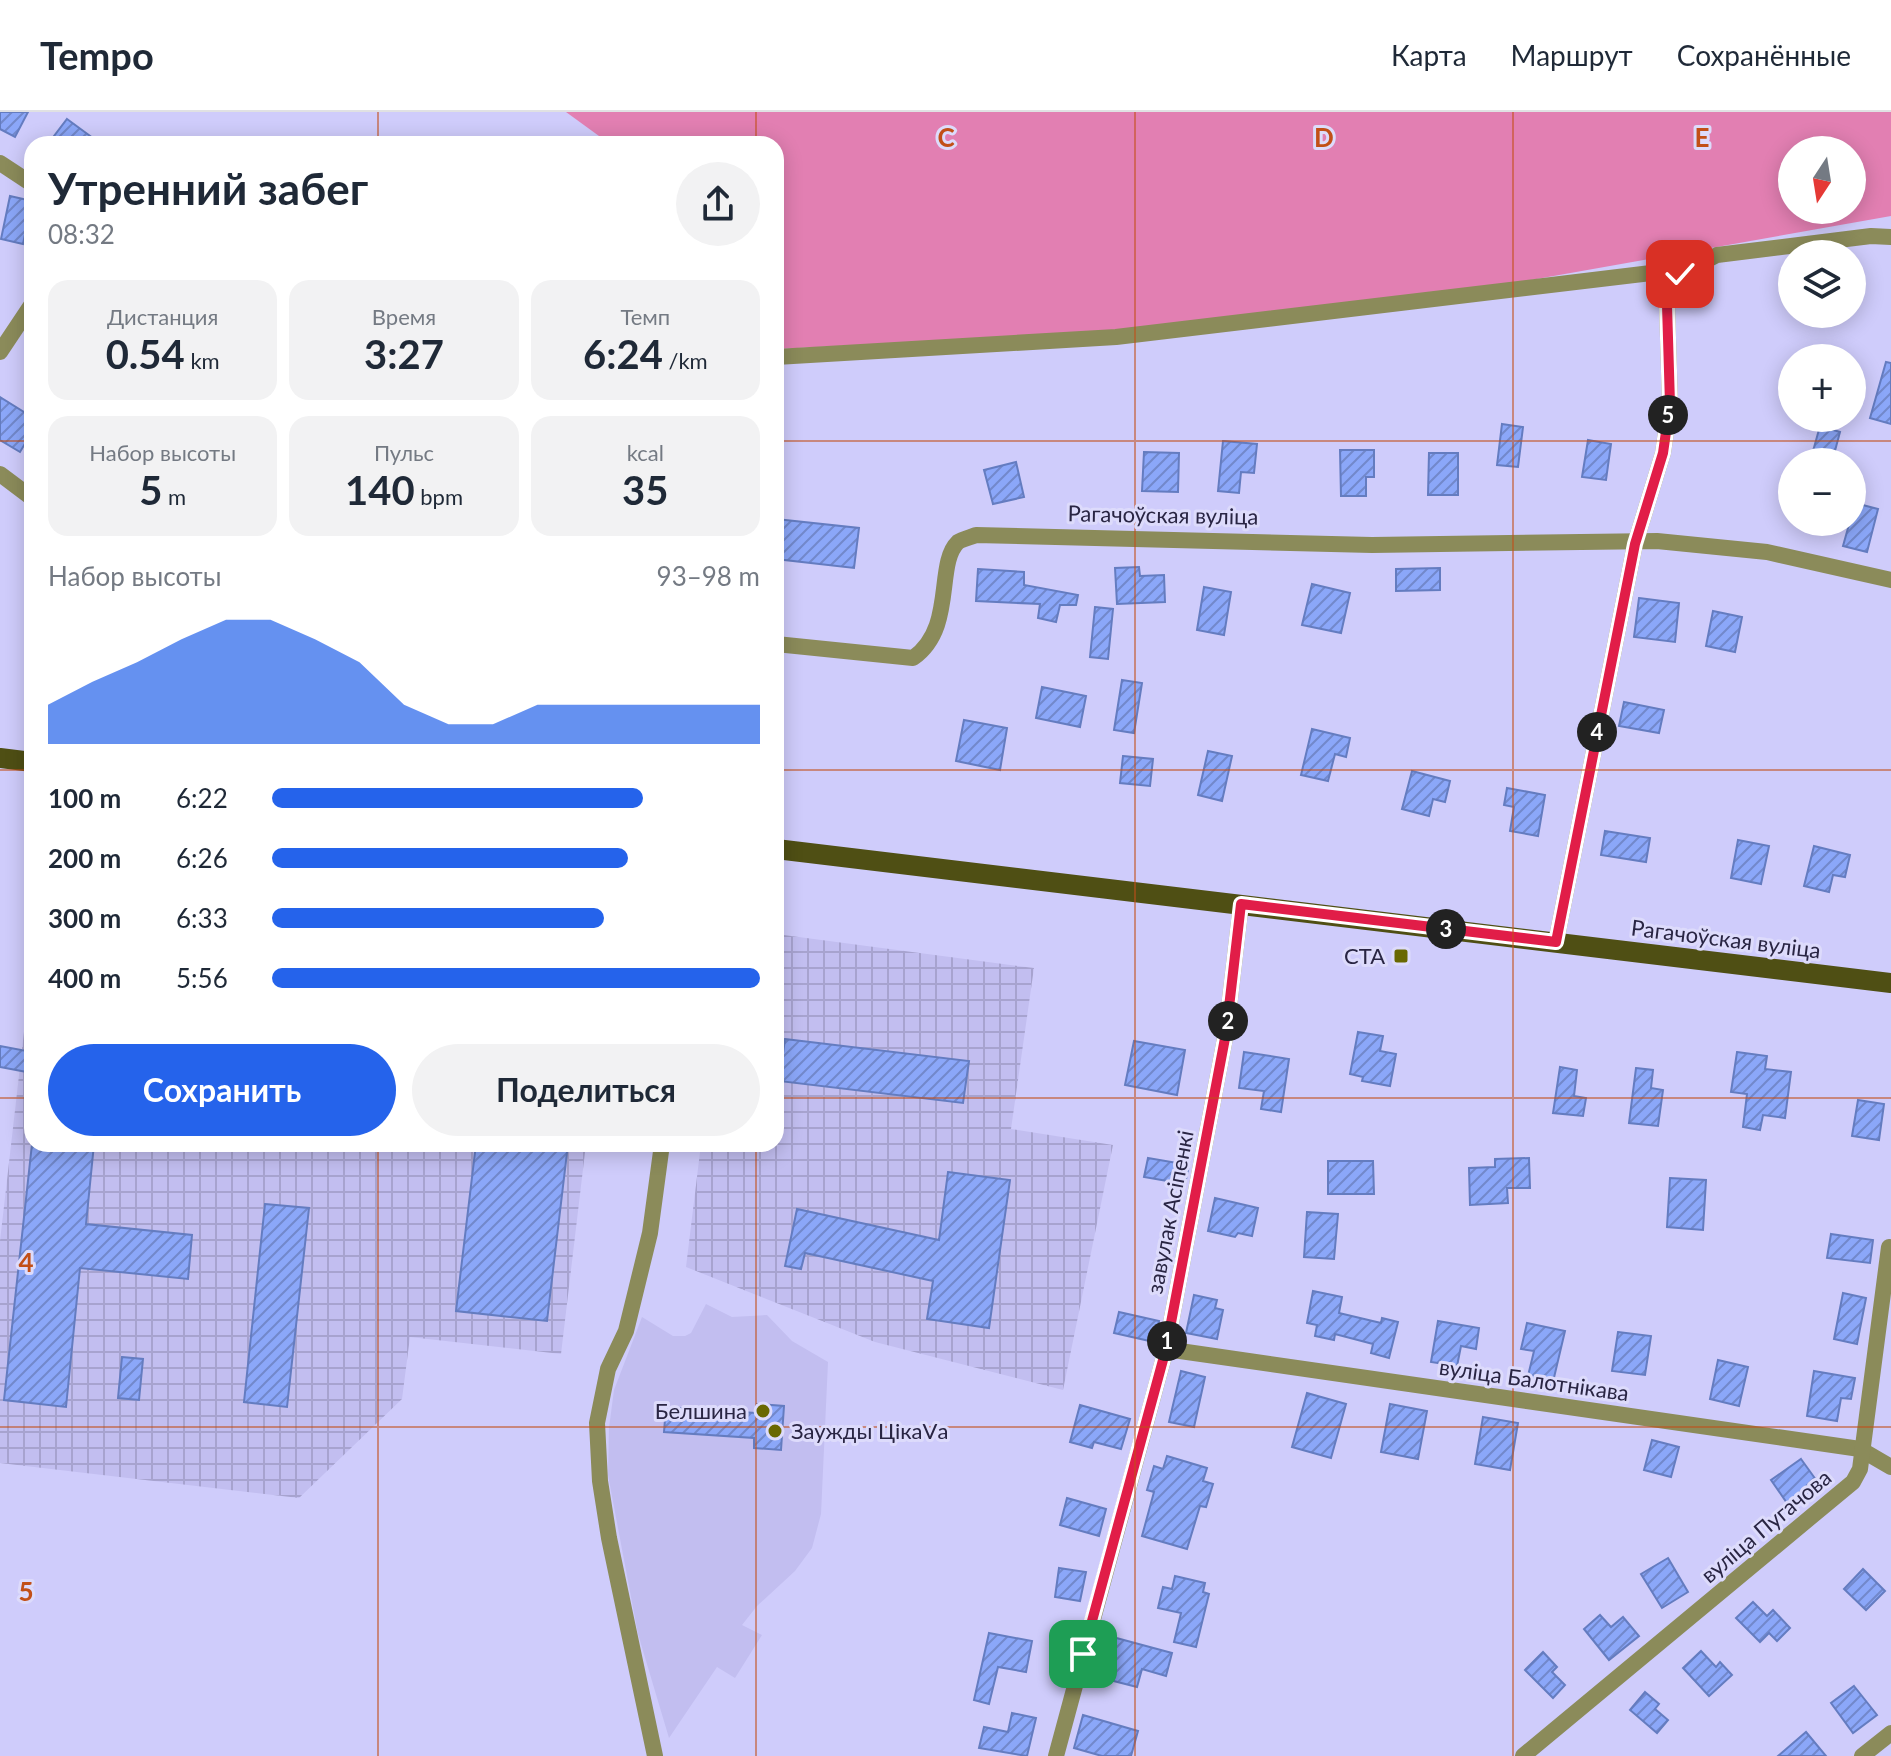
<!DOCTYPE html>
<html lang="ru">
<head>
<meta charset="utf-8">
<style>
  :root { --surface:#fff; --page:#f2f2f3; --text:#1f2937; --muted:#747a83; --line:#e0e1e3; --accent:#2563eb }
  body { margin:0; font-family:Lato,sans-serif; background:var(--page); color:var(--text); height:100vh; display:flex; flex-direction:column; font-size:30px; white-space:nowrap }
  * { box-sizing:border-box; margin:0 }
  p { font-size:26px; color:var(--muted) }
  .icon { flex:none; width:44px; height:44px; fill:none; stroke:currentColor; stroke-width:2; stroke-linecap:round; stroke-linejoin:round }
  .map { position:relative; flex:1; overflow:hidden }
  .panel { position:absolute; left:24px; top:24px; width:760px; height:1016px; display:flex; flex-direction:column; background:var(--surface); border-radius:24px; box-shadow:0 4px 20px #0003 }
  .panel>* { flex:none }
  .needle { width:52px; rotate:192deg }
  .buttons { position:absolute; left:1778px; top:24px; display:grid; gap:16px }
  .buttons a { display:grid; place-items:center; width:88px; height:88px; border-radius:50%; background:var(--surface); box-shadow:0 4px 20px #0003; font-size:40px }
  .pin { position:absolute; display:grid; place-items:center; width:68px; height:68px; color:#fff; margin:-34px; border-radius:16px; box-shadow:0 4px 12px #0006 }
  .km { position:absolute; width:40px; height:40px; margin:-20px; border-radius:50%; background:#222; color:#fff; font-size:22px; line-height:40px; text-align:center }
  .round { display:grid; place-items:center; flex:none; width:84px; height:84px; border-radius:42px; background:var(--page) }
  .overview { display:flex; align-items:center; justify-content:space-between; height:136px; padding:0 24px }
  h1 { font-size:44px; font-weight:700; line-height:60px }
  .figures { display:grid; grid-template-columns:repeat(3,1fr); gap:12px; height:136px; padding:8px 24px }
  .figures div { display:grid; align-content:center; border-radius:20px; background:var(--page); text-align:center }
  .figures b { font-size:40px; font-weight:700 }
  .figures small { font-size:22px; font-weight:400 }
  .figures p { font-size:22px }
  .chart { height:224px; padding:16px 24px }
  .chart p { display:flex; justify-content:space-between }
  .chart svg { width:100%; height:144px; margin-top:8px; fill:var(--accent); opacity:.7 }
  .action { display:flex; gap:16px; margin-top:auto; padding:16px 24px }
  .action a { flex:1; height:92px; border-radius:48px; background:var(--accent); color:#fff; font-size:32px; font-weight:700; line-height:92px; text-align:center }
  .action a+a { background:var(--page); color:var(--text) }
  ul { padding:0 24px; list-style:none; font-size:26px }
  li { display:grid; grid-template-columns:128px 96px 1fr; align-items:center; height:60px }
  li i { height:20px; border-radius:10px; background:var(--accent) }
  header { display:flex; align-items:center; gap:48px; box-sizing:border-box; height:112px; padding:0 40px; background:var(--surface); border-bottom:2px solid var(--line) }
  header strong { font-size:38px }
  nav { display:flex; gap:44px; margin-inline-start:auto; font-size:28px }
  .map>svg:first-child { display:block }
</style>
</head>
<body>
<header>
<strong>Tempo</strong>
<nav><a>Карта</a><a>Маршрут</a><a>Сохранённые</a></nav>
</header>
<div class="map">
<svg width="1891" height="1644" viewBox="0 0 1891 1644">
  <defs>
    <pattern id="industrial-grid" width="8" height="8" patternUnits="userSpaceOnUse" patternTransform="scale(2)"><rect width="8" height="8" fill="#c2bef0"/><path d="M0 4h8M4 0v8" fill="none" stroke="#a7a3cf"/></pattern>
    <pattern id="building-hatch" width="6" height="6" patternUnits="userSpaceOnUse" patternTransform="scale(2)"><rect width="6" height="6" fill="#8ba7f9"/><path d="M-1 1l2-2M0 6l6-6M5 7l2-2" fill="none" stroke="#7288cb"/></pattern>
  </defs>
  <rect width="100%" height="100%" fill="#cfccfb"/>
  <polygon fill="#c2bef0" points="706,1192 732,1205 767,1203 792,1229 828,1250 821,1402 812,1436 795,1459 757,1494 742,1513 762,1523 735,1566 717,1555 669,1626 638,1522 608,1363 609,1316 614,1278 642,1205 673,1224 685,1224 691,1221"/>
  <g fill="url(#industrial-grid)">
    <polygon points="776,822 1034,856 1011,1017 1113,1033 1063,1278 875,1230 686,1155 701,1032 776,1032"/>
    <polygon points="32,850 32,1032 586,1032 561,1242 410,1225 402,1287 299,1386 0,1351 0,1129"/>
  </g>
  <path fill="#e27fb2" fill-rule="evenodd" d="M566 0H1891V104L1520 170 1113 221 776 237V32H610ZM1792 38H1852V98H1792Z"/>
  <g fill="url(#building-hatch)" stroke="#647cc0" stroke-width="2">
    <polygon points="0,0 28,0 15,25 0,17"/>
    <polygon points="67,7 101,32 48,32"/>
    <polygon points="10,84 32,89 23,132 1,127"/>
    <polygon points="1886,250 1891,251 1891,312 1870,306"/>
    <polygon points="0,285 32,305 32,320 20,340 0,328"/>
    <polygon points="1502,312 1523,315 1518,355 1497,353"/>
    <polygon points="1820,314 1840,320 1832,350 1810,350"/>
    <polygon points="1588,328 1611,332 1606,368 1582,365"/>
    <polygon points="1223,329 1257,332 1254,361 1241,360 1239,381 1218,379"/>
    <polygon points="1340,338 1374,338 1374,365 1366,365 1366,384 1341,384"/>
    <polygon points="1144,340 1179,341 1178,380 1142,379"/>
    <polygon points="1429,341 1458,341 1458,383 1428,383"/>
    <polygon points="1016,350 1024,385 993,392 984,358"/>
    <polygon points="1855,391 1878,397 1867,440 1843,434"/>
    <polygon points="776,407 859,416 854,456 776,447"/>
    <polygon points="1139,455 1140,464 1164,463 1165,490 1117,492 1115,456"/>
    <polygon points="1440,456 1440,478 1396,479 1396,457"/>
    <polygon points="978,457 1024,460 1024,473 1078,483 1076,493 1060,493 1056,510 1038,506 1040,492 976,489"/>
    <polygon points="1312,472 1350,481 1341,521 1302,513"/>
    <polygon points="1204,475 1231,480 1224,523 1197,518"/>
    <polygon points="1639,486 1679,491 1675,530 1634,525"/>
    <polygon points="1095,495 1113,497 1108,547 1090,545"/>
    <polygon points="1713,499 1742,505 1735,540 1706,534"/>
    <polygon points="1122,568 1142,571 1134,621 1114,618"/>
    <polygon points="1042,575 1086,584 1080,615 1036,606"/>
    <polygon points="1624,590 1664,598 1659,621 1619,614"/>
    <polygon points="964,608 1007,616 1000,658 956,649"/>
    <polygon points="1312,617 1350,626 1346,645 1335,642 1328,669 1301,663"/>
    <polygon points="1208,639 1232,644 1222,689 1198,683"/>
    <polygon points="1123,644 1153,647 1150,674 1120,671"/>
    <polygon points="1412,659 1450,669 1445,690 1433,687 1429,704 1402,697"/>
    <polygon points="1507,676 1545,683 1538,724 1510,719 1514,695 1504,693"/>
    <polygon points="1605,719 1650,726 1646,750 1601,743"/>
    <polygon points="1738,728 1769,734 1761,772 1731,766"/>
    <polygon points="1814,734 1850,743 1845,765 1833,763 1829,780 1804,774"/>
    <polygon points="1358,920 1383,924 1380,939 1396,942 1390,974 1362,969 1363,965 1350,962"/>
    <polygon points="785,927 969,949 963,991 779,969"/>
    <polygon points="1134,929 1185,938 1177,983 1125,973"/>
    <polygon points="0,934 32,940 32,961 0,955"/>
    <polygon points="1244,940 1289,947 1281,1000 1261,997 1264,979 1239,976"/>
    <polygon points="1737,940 1767,944 1765,957 1791,960 1785,1006 1763,1003 1760,1018 1743,1015 1747,982 1731,980"/>
    <polygon points="1560,955 1577,958 1574,984 1586,986 1583,1004 1553,1001"/>
    <polygon points="1636,956 1653,958 1651,976 1663,978 1658,1014 1629,1011"/>
    <polygon points="1858,988 1884,992 1879,1028 1852,1024"/>
    <polygon points="32,1032 94,1032 86,1112 192,1123 188,1167 80,1156 66,1295 4,1288"/>
    <polygon points="476,1032 568,1032 547,1209 456,1199"/>
    <polygon points="1148,1046 1189,1053 1185,1072 1144,1065"/>
    <polygon points="1529,1046 1530,1076 1507,1076 1508,1091 1470,1093 1469,1056 1495,1055 1495,1047"/>
    <polygon points="1328,1049 1373,1049 1374,1082 1328,1082"/>
    <polygon points="948,1060 1010,1068 989,1216 927,1207 933,1169 805,1141 801,1157 785,1154 797,1097 939,1128"/>
    <polygon points="1670,1066 1706,1068 1703,1118 1667,1115"/>
    <polygon points="1215,1086 1258,1096 1252,1124 1238,1121 1235,1125 1208,1119"/>
    <polygon points="265,1092 309,1096 287,1295 244,1290"/>
    <polygon points="1307,1100 1338,1102 1334,1147 1304,1145"/>
    <polygon points="1831,1122 1873,1128 1870,1151 1827,1146"/>
    <polygon points="1313,1179 1342,1185 1339,1201 1381,1211 1382,1206 1398,1210 1389,1246 1371,1241 1373,1232 1335,1222 1334,1228 1315,1224 1317,1213 1307,1211"/>
    <polygon points="1843,1181 1866,1186 1857,1232 1834,1227"/>
    <polygon points="1194,1183 1217,1188 1215,1196 1223,1198 1217,1227 1186,1221"/>
    <polygon points="1119,1200 1159,1209 1154,1230 1114,1221"/>
    <polygon points="1438,1209 1479,1216 1476,1237 1461,1234 1457,1254 1431,1250"/>
    <polygon points="1527,1211 1565,1219 1552,1274 1527,1268 1534,1239 1521,1237"/>
    <polygon points="1618,1220 1651,1224 1645,1263 1612,1259"/>
    <polygon points="122,1245 143,1247 139,1288 118,1286"/>
    <polygon points="1718,1248 1748,1255 1739,1294 1710,1287"/>
    <polygon points="1181,1259 1205,1265 1194,1315 1169,1310"/>
    <polygon points="1814,1259 1855,1266 1851,1287 1841,1286 1837,1309 1807,1304"/>
    <polygon points="1307,1281 1346,1292 1331,1346 1292,1335"/>
    <polygon points="757,1292 784,1294 781,1338 754,1336 754,1326 664,1320 666,1295 756,1301"/>
    <polygon points="1390,1292 1427,1299 1418,1347 1381,1340"/>
    <polygon points="1080,1293 1130,1307 1121,1337 1094,1330 1092,1336 1070,1330"/>
    <polygon points="1483,1305 1518,1311 1510,1358 1475,1352"/>
    <polygon points="1652,1328 1679,1335 1671,1365 1644,1358"/>
    <polygon points="1167,1344 1207,1356 1203,1369 1213,1372 1206,1395 1200,1394 1187,1437 1142,1424 1154,1380 1147,1378 1154,1354 1163,1357"/>
    <polygon points="1801,1347 1819,1372 1789,1394 1771,1368"/>
    <polygon points="1067,1386 1106,1397 1099,1424 1060,1413"/>
    <polygon points="1668,1446 1688,1480 1662,1496 1641,1462"/>
    <polygon points="1059,1456 1086,1460 1080,1489 1055,1485"/>
    <polygon points="1863,1457 1885,1479 1866,1498 1844,1477"/>
    <polygon points="1175,1464 1205,1471 1203,1480 1209,1482 1196,1535 1174,1530 1181,1501 1158,1496 1163,1475 1172,1477"/>
    <polygon points="1753,1490 1767,1504 1773,1498 1790,1516 1777,1529 1769,1521 1760,1530 1736,1506"/>
    <polygon points="1600,1503 1611,1515 1623,1505 1639,1524 1609,1548 1584,1517"/>
    <polygon points="989,1521 1032,1529 1026,1560 998,1555 989,1592 974,1588"/>
    <polygon points="1109,1524 1172,1541 1166,1564 1142,1557 1137,1575 1098,1565"/>
    <polygon points="1701,1539 1716,1555 1720,1550 1732,1563 1709,1584 1683,1556"/>
    <polygon points="1543,1540 1557,1555 1552,1560 1565,1573 1553,1586 1525,1558"/>
    <polygon points="1854,1574 1877,1603 1853,1621 1831,1591"/>
    <polygon points="1645,1580 1659,1592 1655,1597 1668,1608 1657,1621 1630,1598"/>
    <polygon points="1012,1601 1036,1606 1027,1644 979,1636 984,1615 1008,1620"/>
    <polygon points="1083,1603 1138,1619 1131,1644 1102,1644 1074,1636"/>
    <polygon points="1806,1620 1826,1644 1778,1644"/>
  </g>
  <g fill="none" stroke-linecap="round" stroke-linejoin="round">
    <g stroke="#8b8b5a" stroke-width="16">
      <polyline points="0,51 32,72"/>
      <polyline points="0,240 32,192"/>
      <polyline points="776,245 1116,225 1651,161 1680,162 1717,143 1871,124 1891,125"/>
      <polyline points="0,362 32,386"/>
      <path d="M776 532 913 546C956 516 935 452 958 430 962 427 971 425 976 423L1372 433 1657 429 1767 440 1891 468"/>
      <polyline points="1556,830 1635,432 1663,341 1670,292 1667,193 1680,162"/>
      <polyline points="1166,1237 1860,1337 1891,1355"/>
      <polyline points="655,1644 609,1426 600,1369 597,1311 608,1257 626,1219 650,1121 662,1032"/>
      <polyline points="1056,1644 1166,1237 1226,921 1241,792"/>
      <polyline points="1523,1644 1853,1370 1860,1357 1889,1135"/>
      <polyline points="1862,1644 1891,1621"/>
    </g>
    <g stroke="#4f4f14" stroke-width="20">
      <polyline points="0,646 32,650"/>
      <polyline points="776,737 1891,871"/>
    </g>
  </g>
  <g fill="none" stroke-linecap="round" stroke-linejoin="round">
    <defs>
      <polyline id="route" points="1083,1542 1166,1237 1226,921 1241,792 1556,830 1635,432 1663,341 1670,292 1667,193 1680,162"/>
    </defs>
    <use href="#route" stroke="#fff" stroke-width="16"/>
    <use href="#route" stroke="#e11d48" stroke-width="10"/>
  </g>
  <path fill="none" stroke="#c24f17" stroke-width="2" stroke-opacity="0.55" d="M378 0V32M756 0V32M1135 0V1644M1513 0V1644M0 329H32M776 329H1891M0 658H32M776 658H1891M0 986H32M776 986H1891M378 1032V1644M756 1032V1644M0 1315H1891"/>
  <g fill="#696801" stroke="#dddbfb" stroke-width="3">
    <rect x="1393" y="836" width="16" height="16" rx="4"/>
    <circle cx="763" cy="1299" r="8"/>
    <circle cx="775" cy="1319" r="8"/>
  </g>
  <g text-anchor="middle" stroke-width="6" stroke-linejoin="round" paint-order="stroke">
    <g font-size="22" fill="#292543" stroke="#dddbfb">
      <text transform="translate(1163 403) rotate(1)" y="8">Рагачоўская вуліца</text>
      <text transform="translate(1726 827) rotate(7)" y="8">Рагачоўская вуліца</text>
      <text transform="translate(1170 1100) rotate(-79)" y="8">завулак Асіпенкі</text>
      <text transform="translate(1534 1268) rotate(8)" y="8">вуліца Балотнікава</text>
      <text transform="translate(1766 1414) rotate(-40)" y="8">вуліца Пугачова</text>
    </g>
    <g font-size="22" fill="#292543" stroke="#dddbfb" text-anchor="end">
      <text x="1385" y="852">СТА</text>
      <text x="747" y="1307">Белшина</text>
      <text x="791" y="1327" text-anchor="start">Заужды ЦікаVа</text>
    </g>
  </g>
  <g font-size="26" text-anchor="middle" font-weight="bold" fill="#c24f17" stroke="#dddbfb" stroke-width="6" stroke-linejoin="round" paint-order="stroke">
    <text x="946" y="35">C</text>
    <text x="1324" y="35">D</text>
    <text x="1702" y="35">E</text>
    <text x="26" y="1160">4</text>
    <text x="26" y="1489">5</text>
  </g>
</svg>
<div class="buttons">
<a><svg class="needle" viewBox="-14 -14 28 28"><path d="M0-13l5 13h-10z" fill="#e53935"/><path d="M0 13l5-13h-10z" fill="#747a83"/></svg></a>
<a><svg class="icon" aria-label="layers" viewBox="0 0 24 24"><path d="M12 4l9 5-9 5-9-5zM3 14l9 5 9-5"/></svg></a>
<a>+</a>
<a>−</a>
</div>
<div class="pin" style="left:1083px;top:1542px;background:#1e9e55"><svg class="icon" aria-label="arrive" viewBox="0 0 24 24"><path d="M6 21V4h12l-3 4 3 4H6"/></svg></div>
<div class="pin" style="left:1680px;top:162px;background:#d93025"><svg class="icon" aria-label="check" viewBox="0 0 24 24"><path d="M5 12l5 5 9-10"/></svg></div>
<b class="km" style="left:1167px;top:1229px">1</b>
<b class="km" style="left:1228px;top:909px">2</b>
<b class="km" style="left:1446px;top:817px">3</b>
<b class="km" style="left:1597px;top:620px">4</b>
<b class="km" style="left:1668px;top:303px">5</b>
<section class="panel">
<div class="overview"><div><h1>Утренний забег</h1><p>08:32</p></div><a class="round"><svg class="icon" aria-label="share" viewBox="0 0 24 24"><path d="M12 15V3M7 8l5-5 5 5M5 13v7h14v-7"/></svg></a></div>
<div class="figures">
<div><p>Дистанция</p><b>0.54<small> km</small></b></div>
<div><p>Время</p><b>3:27</b></div>
<div><p>Темп</p><b>6:24<small> /km</small></b></div>
</div>
<div class="figures">
<div><p>Набор высоты</p><b>5<small> m</small></b></div>
<div><p>Пульс</p><b>140<small> bpm</small></b></div>
<div><p>kcal</p><b>35</b></div>
</div>
<div class="chart"><p><span>Набор высоты</span>93–98 m</p>
<svg viewBox="0 0 160 44" preserveAspectRatio="none"><path d="M0 44V32L10 25L20 19L30 12L40 6L50 6L60 12L70 19L80 32L90 38L100 38L110 32L120 32L130 32L140 32L150 32L160 32V44z"/></svg>
</div>
<ul>
<li><b>100 m</b>6:22<i style="width:76%"></i></li>
<li><b>200 m</b>6:26<i style="width:73%"></i></li>
<li><b>300 m</b>6:33<i style="width:68%"></i></li>
<li><b>400 m</b>5:56<i style="width:100%"></i></li>
</ul>
<div class="action"><a>Сохранить</a><a>Поделиться</a></div>
</section>
</div>
</body>
</html>
